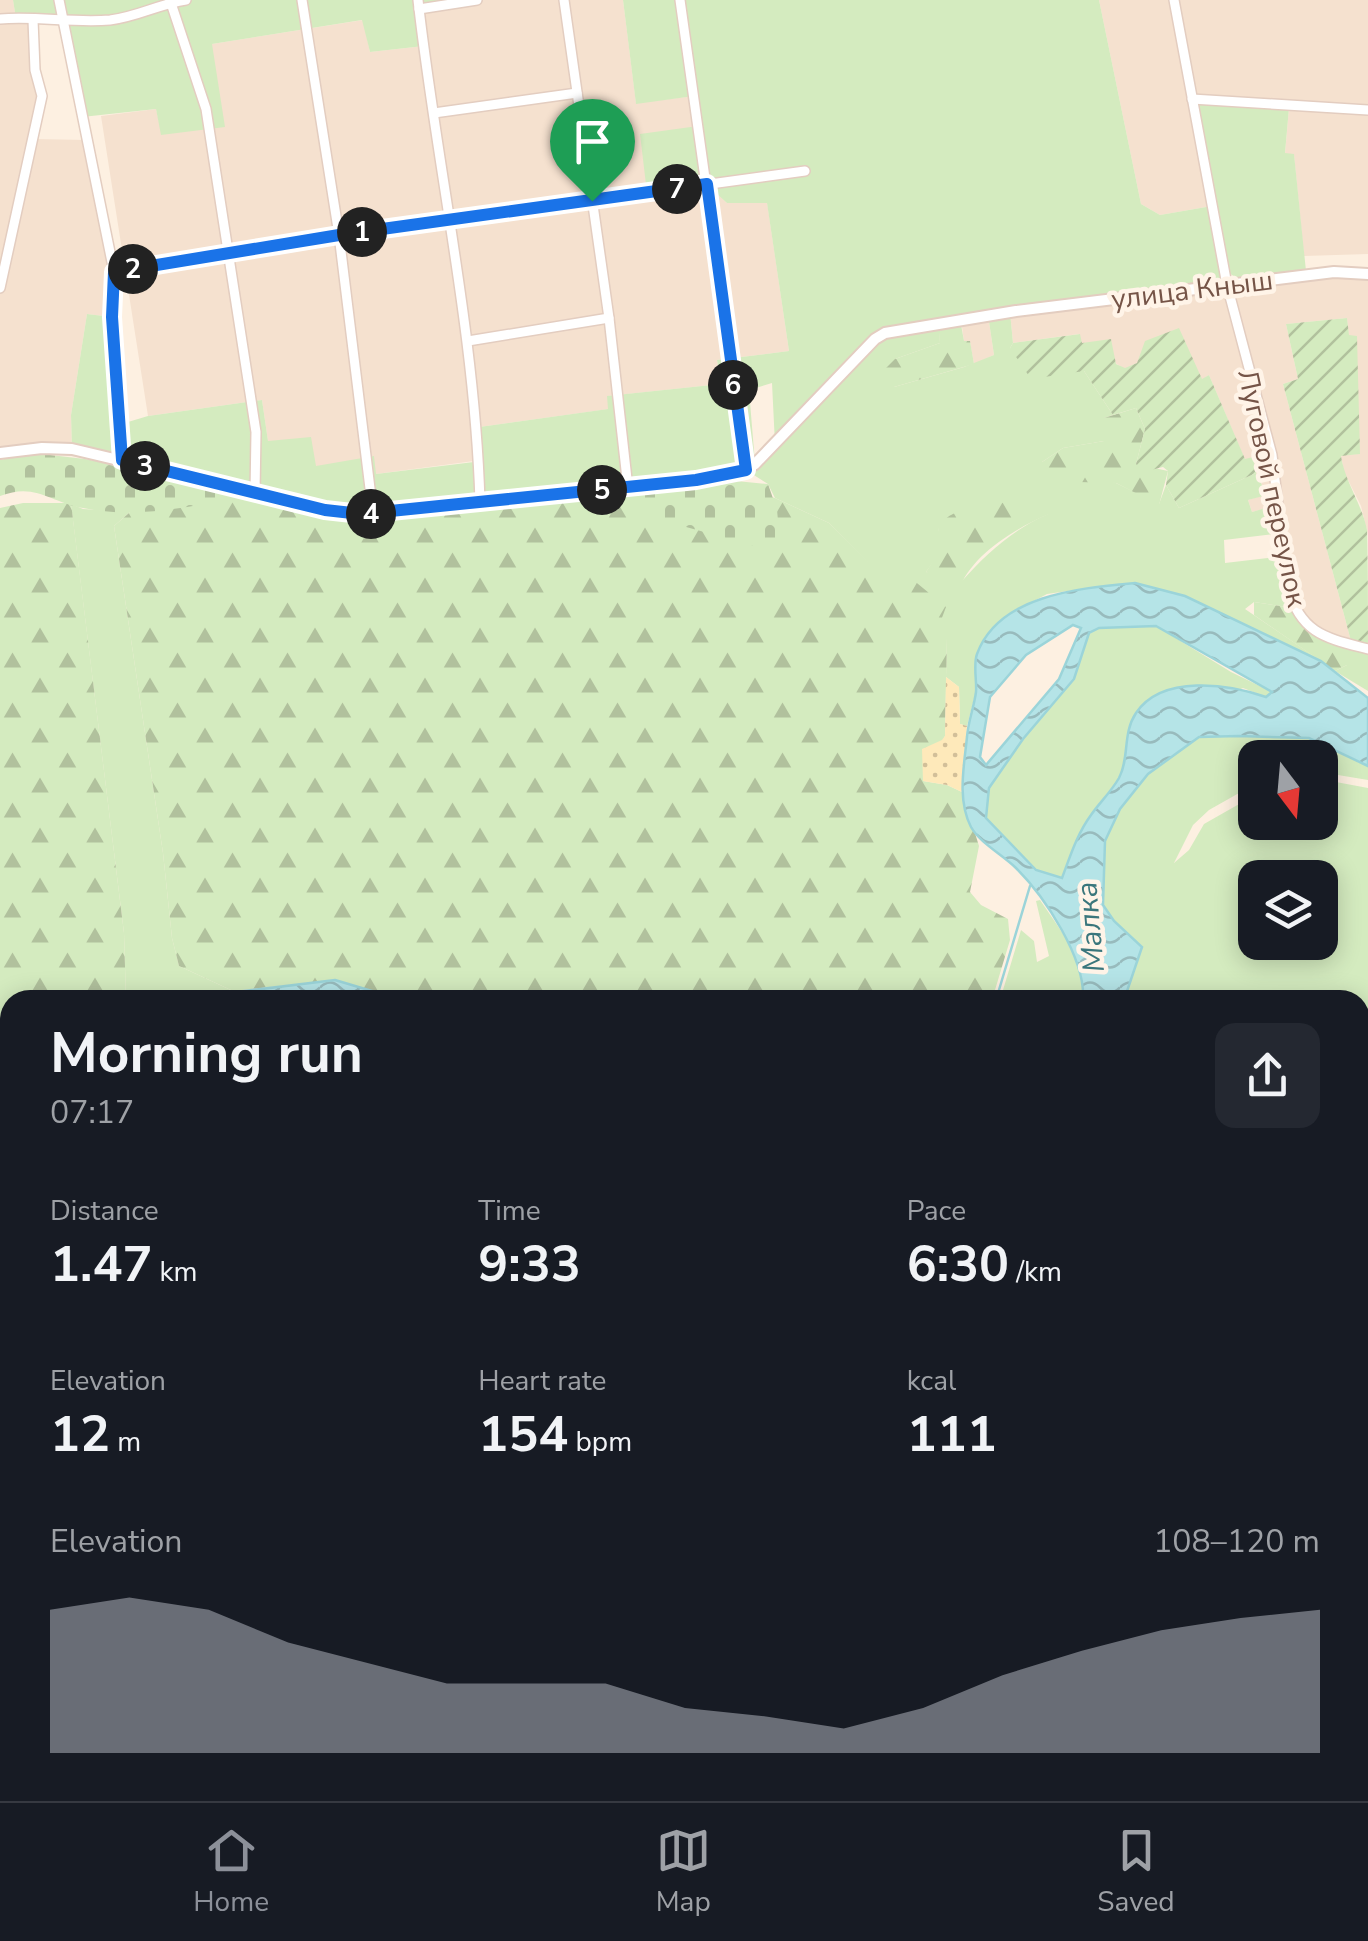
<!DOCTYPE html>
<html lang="en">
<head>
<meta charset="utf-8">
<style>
  :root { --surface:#171b24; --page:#242831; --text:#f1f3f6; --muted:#9ea1a6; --line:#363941; --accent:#8c9099 }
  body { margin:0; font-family:"Nunito Sans",sans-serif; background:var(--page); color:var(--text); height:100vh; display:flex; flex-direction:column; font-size:38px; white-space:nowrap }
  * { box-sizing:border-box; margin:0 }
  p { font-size:32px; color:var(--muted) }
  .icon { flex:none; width:55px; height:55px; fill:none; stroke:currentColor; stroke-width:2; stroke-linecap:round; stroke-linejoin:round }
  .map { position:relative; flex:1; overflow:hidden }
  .drawer { position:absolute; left:0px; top:990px; width:1370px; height:812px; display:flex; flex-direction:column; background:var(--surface); border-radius:30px 30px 0 0; box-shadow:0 5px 25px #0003 }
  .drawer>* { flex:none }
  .needle { width:65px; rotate:164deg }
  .fabs { position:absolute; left:1238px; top:740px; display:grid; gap:20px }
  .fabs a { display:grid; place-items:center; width:100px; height:100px; border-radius:20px; background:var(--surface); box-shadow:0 5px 25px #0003; font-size:50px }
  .pin { position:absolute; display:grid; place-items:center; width:85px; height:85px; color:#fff; margin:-102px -42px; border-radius:50% 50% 50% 0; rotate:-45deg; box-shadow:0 0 10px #0007 }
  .pin .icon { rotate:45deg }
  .km { position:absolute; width:50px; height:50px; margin:-25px; border-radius:50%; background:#222; color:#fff; font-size:28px; line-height:50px; text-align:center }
  .round { display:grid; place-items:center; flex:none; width:105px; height:105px; border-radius:20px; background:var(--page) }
  .head { display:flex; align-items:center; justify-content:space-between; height:170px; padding:0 50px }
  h1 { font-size:55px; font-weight:700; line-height:75px }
  .stats { display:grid; grid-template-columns:repeat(3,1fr); gap:15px; height:170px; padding:10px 50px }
  .stats div { display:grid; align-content:center }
  .stats b { font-size:50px; font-weight:700 }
  .stats small { font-size:28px; font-weight:400 }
  .stats p { font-size:28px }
  .chart { height:280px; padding:20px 50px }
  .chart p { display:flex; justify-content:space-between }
  .chart svg { width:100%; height:180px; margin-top:10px; fill:var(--accent); opacity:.7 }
  .menu { display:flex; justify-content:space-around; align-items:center; height:140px; border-top:2px solid var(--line); background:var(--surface); font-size:28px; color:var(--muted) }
  .menu a { display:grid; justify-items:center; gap:5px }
  .menu .active { color:var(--accent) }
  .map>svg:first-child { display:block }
</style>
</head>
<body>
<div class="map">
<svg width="1368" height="1801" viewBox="0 0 1368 1801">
  <defs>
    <pattern id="forest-firs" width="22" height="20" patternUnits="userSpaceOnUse" patternTransform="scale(2.5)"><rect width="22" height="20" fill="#d4ebbf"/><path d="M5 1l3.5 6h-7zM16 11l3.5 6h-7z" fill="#b1c19d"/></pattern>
    <pattern id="sand-dots" width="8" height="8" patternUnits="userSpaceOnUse" patternTransform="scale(2.5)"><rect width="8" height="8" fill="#fee9ba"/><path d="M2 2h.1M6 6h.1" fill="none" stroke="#d2bf99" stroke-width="1.8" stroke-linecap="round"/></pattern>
    <pattern id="cemetery-stones" width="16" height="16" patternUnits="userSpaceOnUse" patternTransform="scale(2.5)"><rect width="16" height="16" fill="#d4ebbf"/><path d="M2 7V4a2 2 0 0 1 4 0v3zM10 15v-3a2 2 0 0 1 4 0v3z" fill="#b1c19d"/></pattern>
    <pattern id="garden-furrows" width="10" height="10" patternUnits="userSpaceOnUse" patternTransform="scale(2.5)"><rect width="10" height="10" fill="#d4ebbf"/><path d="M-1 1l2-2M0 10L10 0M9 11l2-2" fill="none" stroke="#b1c19d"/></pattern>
    <pattern id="water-waves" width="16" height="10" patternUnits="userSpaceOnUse" patternTransform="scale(2.5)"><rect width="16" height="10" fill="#b5e4e7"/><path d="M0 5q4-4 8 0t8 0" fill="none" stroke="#98bbbd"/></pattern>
  </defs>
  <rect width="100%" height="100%" fill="#fdf0e1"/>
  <g fill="#f5e1cf">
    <polygon points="0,0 13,0 16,19 33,20 42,96 33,139 87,140 114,272 112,317 87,314 71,415 72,449 0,453"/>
    <polygon points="478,0 623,0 636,103 694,96 707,184 727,203 767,202 789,351 717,360 721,384 608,396 609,409 472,428 474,461 376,474 315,467 268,441 262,400 148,416 101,116 156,109 162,135 212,44 363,20 370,52 424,46 419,9"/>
    <polygon points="1099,0 1368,0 1368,110 1192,99 1212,206 1160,215 1141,204"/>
    <polygon points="1289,108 1368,113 1368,254 1304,256 1294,155 1285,154"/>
    <polygon points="1334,272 1368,274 1368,535 1361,506 1344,472 1341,455 1359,454 1347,318 1286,324 1298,379 1283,384 1352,645 1330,639 1293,608 1278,505 1252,512 1248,500 1267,494 1256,473 1253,458 1245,460 1209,375 1202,380 1137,363 1125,369 1082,343 1079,334 1013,343 1010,312"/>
    <polygon points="988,315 994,355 974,364 970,342 964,342 961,319"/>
    <polygon points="10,1093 10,1792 198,1792 199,1801 0,1801 0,1094"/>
    <polygon points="1360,1578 1368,1579 1368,1801 222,1801 219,1793 1360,1792"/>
  </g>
  <polygon fill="#eddef9" points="614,1793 640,1793 640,1801 481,1801"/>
  <g fill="#d4ebbf" fill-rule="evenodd">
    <polygon points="13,0 477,0 419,9 424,46 370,52 362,20 212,44 225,127 161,135 156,109 82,117 63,20 16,19"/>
    <path d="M623 0H1099L1141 204 1160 215 1212 206 1227 285 1010 312 1013 343 1010 348 1084 371 1113 415 1104 418V441L1063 448 1042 462 1116 483 1159 504 1166 485 1179 508 1256 473 1267 495 1248 500 1252 512 1279 504 1282 533 1224 540 1225 563 1284 556 1293 608 1254 602 1245 609 1321 661 1185 596 1102 586 1047 594 1017 610 994 630 976 655V691L967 726 960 724 959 687 946 677 947 639 941 637 829 523 775 498 768 484 746 470 735 475 361 514 72 449 71 415 87 314 112 317 118 425 148 416 262 400 268 441 311 437 316 466 374 456 376 474 474 462 472 428 608 409 607 396 721 384 717 360 789 351 767 203H727L707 185 647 193 640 134 698 126 694 96 636 104ZM988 315 994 355 964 367 894 387 895 359 940 343 939 322ZM772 383 775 444 755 463 749 390ZM1048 514C1012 530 987 553 961 582L926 572 936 558 939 528Z"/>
    <polygon points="1196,102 1289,108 1285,153 1294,154 1306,271 1236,278 1228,272"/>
    <polygon points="71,504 83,509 130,512 114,526 163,853 172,938 179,966 233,991 171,1000 126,1000 124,933"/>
    <path d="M1156 626 1231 672 1272 692 1266 697 1243 688 1126 739C1130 782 1106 788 1087 821 1076 839 1069 859 1062 879L1036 870 986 818 989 788 1023 739 1074 679 1089 634 1099 628Z"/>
    <polygon points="1347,665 1368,665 1368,691 1335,671"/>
    <path d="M1282 736 1309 738 1368 766V780L1320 772V758H1255V784L1209 810 1193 825 1174 863 1189 850 1204 824 1255 795V822H1320V779L1368 788V1342L1360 1334V1000H1124L1142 947 1114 921 1103 905 1105 841 1120 809 1148 774 1199 737ZM1255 878H1320V942H1255Z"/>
    <path d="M1040 900C1061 931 1086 961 1083 1000H1000L1021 930 1034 941 1037 962 1049 956 1036 901Z"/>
    <polygon points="1368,1345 1368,1579 1360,1578 1360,1353"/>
  </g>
  <g fill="url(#forest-firs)">
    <polygon points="960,319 964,341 970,341 974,364 894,387 886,382 883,371 895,359 940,343 938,322"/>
    <polygon points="1136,408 1145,429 1136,464 1168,471 1159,505 1116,483 1040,481 1042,462 1063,448 1104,441 1104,418"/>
    <polygon points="739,487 775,498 829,523 898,592 912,579 946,607 937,631 947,638 945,736 923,781 947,785 962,792 979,846 970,892 981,905 1008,919 1010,940 992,1000 402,1000 335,980 233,991 179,966 172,938 163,853 114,526 144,500 216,495 276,502 361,521 473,507 570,502 668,489"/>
    <path d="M1034 501 1049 514C1016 528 970 555 958 592L926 572C940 553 933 547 939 528 946 504 1012 501 1034 501Z"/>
    <polygon points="23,503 71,503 124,933 126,1000 10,1000 10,1028 0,1029 0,508"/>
    <polygon points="1254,602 1293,608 1303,623 1368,649 1368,665 1347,665 1335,671 1254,615"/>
  </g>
  <polygon fill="url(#sand-dots)" points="946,677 959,687 960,724 967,726 962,792 947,785 923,781 922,749 942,740 945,736"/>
  <g fill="url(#cemetery-stones)">
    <path d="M33 453 85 459 152 472 240 497C189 507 135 519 83 508 50 502 35 482 0 496V460Z"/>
    <polygon points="736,481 768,484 777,510 780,541 766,549 639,514 636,493"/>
  </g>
  <g fill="url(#garden-furrows)">
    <path d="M1347 318 1349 335 1357 336 1360 454 1341 456C1345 482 1362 504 1367 530 1368 567 1368 611 1368 649L1352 645 1283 384 1298 379 1286 324Z"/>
    <polygon points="1179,328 1202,379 1209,375 1245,459 1253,457 1256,473 1179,508 1166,485 1168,471 1163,467 1143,472 1136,464 1145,429 1136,408 1113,415 1084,371 1031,379 1010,348 1013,343 1080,334 1082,343 1111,339 1116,364 1125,368 1137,363 1145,341"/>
  </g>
  <g fill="url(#water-waves)" stroke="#9bd4d9" stroke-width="2.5" fill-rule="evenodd">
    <path d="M1135 583 1185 596 1321 661 1368 698V766L1309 738 1238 736 1199 737 1148 774 1120 809 1105 841 1103 905 1114 921 1142 947 1124 1000H1083C1086 959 1045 897 1016 868 1003 855 980 843 971 827 957 800 964 766 967 737 968 722 974 707 976 692 977 681 973 665 977 654 999 594 1082 588 1135 583ZM1073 625 1081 628 1059 679 986 765 980 757 990 697 1026 655ZM1156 626 1272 692 1266 697C1229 684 1162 674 1136 713 1122 734 1130 757 1119 778 1111 792 1100 802 1091 815 1077 834 1070 857 1062 878L1036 870 986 818 989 788 1023 739 1074 679 1089 633 1099 628Z"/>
    <polygon points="335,980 402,1000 171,1000"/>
  </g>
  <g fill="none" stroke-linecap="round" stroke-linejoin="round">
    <polyline stroke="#9bd4d9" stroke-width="2.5" points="996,1000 1030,886"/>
    <defs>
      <g id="minor">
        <polyline points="59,0 114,272 112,317 122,460"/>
        <polyline points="170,0 206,109 256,432 255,493"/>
        <polyline points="302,0 339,235 373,513"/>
        <path d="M418 0C437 168 475 333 480 502"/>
        <polyline points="564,0 609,318 628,488"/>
        <polyline points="680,0 746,470"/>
        <path d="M1174 0 1227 285 1272 455 1288 588C1301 634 1326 638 1368 649"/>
        <polyline points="419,9 477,0"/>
        <path d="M0 19C36 16 73 23 110 20 137 17 159 4 186 0"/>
        <polyline points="1192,99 1368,110"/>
        <polyline points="434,113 577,93"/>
        <polyline points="114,272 339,235 805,171"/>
        <polyline points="0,288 42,96 35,70 33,20"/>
        <polyline points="468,341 609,318"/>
        <polyline points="0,1094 10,1093"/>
        <polyline points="0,1295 10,1299"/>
        <polyline points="0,1376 3,1406"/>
        <polyline points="0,1500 10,1499"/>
        <polyline points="0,1594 10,1593"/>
        <polyline points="1360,1641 1368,1641"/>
        <polyline points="0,1686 10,1685"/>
        <polyline points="0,1778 10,1778"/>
        <polyline points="219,1792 222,1801"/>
        <polyline points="716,1792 719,1801"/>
        <polyline points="863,1792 866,1801"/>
        <polyline points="1358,1792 1368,1794"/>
        <polyline points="363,1801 371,1792"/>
        <polyline points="457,1801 493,1792"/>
      </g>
      <polyline id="tertiary" points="0,453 42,448 72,449 325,509 361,514 696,481 735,475 755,464 875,339 885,333 1016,311 1334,272 1368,274"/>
    </defs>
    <use href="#minor" stroke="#e3cdc0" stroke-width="12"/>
    <use href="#tertiary" stroke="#e3cdc0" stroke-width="14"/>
    <use href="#minor" stroke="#fff" stroke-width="9"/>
    <use href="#tertiary" stroke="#fff" stroke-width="10"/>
  </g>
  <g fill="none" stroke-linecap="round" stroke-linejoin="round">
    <defs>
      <polygon id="route" points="707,184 746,470 696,480 361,514 325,510 122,460 112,317 114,272 339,235"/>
    </defs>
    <use href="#route" stroke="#fff" stroke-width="20"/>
    <use href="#route" stroke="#1a73e8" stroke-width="12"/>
  </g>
  <g text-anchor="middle" stroke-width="9" stroke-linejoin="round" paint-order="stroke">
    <g font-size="28" fill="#755447" stroke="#fff4e8">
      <text transform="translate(1192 289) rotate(-7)" y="10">улица Кныш</text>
      <text transform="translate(1273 488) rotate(78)" y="10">Луговой переулок</text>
    </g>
    <g font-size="30" font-style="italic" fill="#3a767c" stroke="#fff4e8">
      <text transform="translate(1090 927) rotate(-95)" y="10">Малка</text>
    </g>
  </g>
</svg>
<div class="fabs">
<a><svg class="needle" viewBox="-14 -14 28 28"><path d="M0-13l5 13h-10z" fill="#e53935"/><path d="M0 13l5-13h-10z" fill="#9ea1a6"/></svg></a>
<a><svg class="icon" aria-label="layers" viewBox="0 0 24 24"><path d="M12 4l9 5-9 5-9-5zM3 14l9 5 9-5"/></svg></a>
</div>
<div class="pin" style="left:592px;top:201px;background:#1e9e55"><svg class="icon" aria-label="arrive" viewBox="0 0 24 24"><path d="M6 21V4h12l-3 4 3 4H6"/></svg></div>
<b class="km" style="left:362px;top:232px">1</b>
<b class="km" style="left:133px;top:269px">2</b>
<b class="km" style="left:145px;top:466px">3</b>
<b class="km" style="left:371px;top:514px">4</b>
<b class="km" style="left:602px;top:490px">5</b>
<b class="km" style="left:733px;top:385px">6</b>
<b class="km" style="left:677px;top:189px">7</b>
<section class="drawer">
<div class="head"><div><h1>Morning run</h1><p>07:17</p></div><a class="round"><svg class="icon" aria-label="share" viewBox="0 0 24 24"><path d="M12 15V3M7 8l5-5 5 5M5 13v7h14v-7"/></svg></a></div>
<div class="stats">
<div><p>Distance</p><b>1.47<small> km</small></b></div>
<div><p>Time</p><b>9:33</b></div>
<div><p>Pace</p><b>6:30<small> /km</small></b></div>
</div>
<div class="stats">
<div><p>Elevation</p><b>12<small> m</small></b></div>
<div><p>Heart rate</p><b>154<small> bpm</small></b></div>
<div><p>kcal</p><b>111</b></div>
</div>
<div class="chart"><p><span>Elevation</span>108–120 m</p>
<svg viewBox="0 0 160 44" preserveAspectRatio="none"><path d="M0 44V9L10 6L20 9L30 17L40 22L50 27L60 27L70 27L80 33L90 35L100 38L110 33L120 25L130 19L140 14L150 11L160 9V44z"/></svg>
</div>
</section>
</div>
<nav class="menu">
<a class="active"><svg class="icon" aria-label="home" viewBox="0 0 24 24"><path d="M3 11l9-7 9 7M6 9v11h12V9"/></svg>Home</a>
<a><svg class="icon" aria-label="map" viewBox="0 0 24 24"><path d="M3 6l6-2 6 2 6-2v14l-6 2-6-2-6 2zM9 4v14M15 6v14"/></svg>Map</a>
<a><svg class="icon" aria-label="saved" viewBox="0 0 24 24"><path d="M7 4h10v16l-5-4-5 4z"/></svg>Saved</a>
</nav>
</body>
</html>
